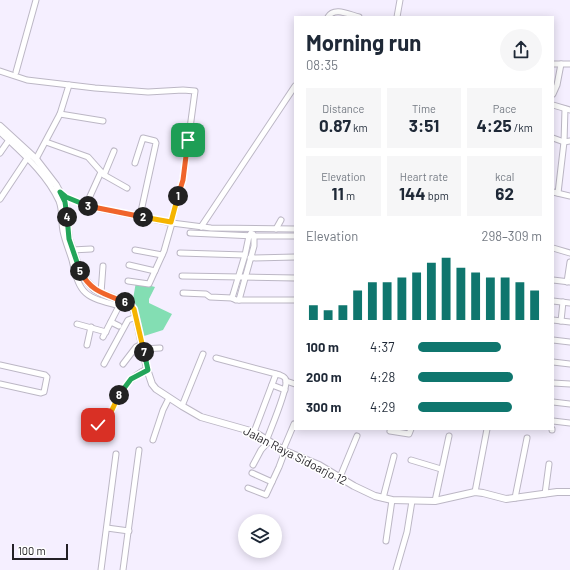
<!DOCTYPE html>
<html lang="en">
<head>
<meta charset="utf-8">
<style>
  :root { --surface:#fff; --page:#f6f6f7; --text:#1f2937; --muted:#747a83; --accent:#0f766e }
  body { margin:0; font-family:Barlow,sans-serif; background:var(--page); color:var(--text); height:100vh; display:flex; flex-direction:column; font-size:15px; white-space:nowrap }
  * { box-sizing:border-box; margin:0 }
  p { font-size:13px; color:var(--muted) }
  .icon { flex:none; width:22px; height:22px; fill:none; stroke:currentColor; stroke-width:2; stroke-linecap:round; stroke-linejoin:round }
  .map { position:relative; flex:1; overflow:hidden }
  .drawer { position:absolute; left:294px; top:16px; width:260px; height:414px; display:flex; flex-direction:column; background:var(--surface); border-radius:0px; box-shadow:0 2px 10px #0003 }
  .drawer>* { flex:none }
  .fabs { position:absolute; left:238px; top:514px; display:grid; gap:8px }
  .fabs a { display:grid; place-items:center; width:44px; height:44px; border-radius:50%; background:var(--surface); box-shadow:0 2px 10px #0003; font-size:20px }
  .scale { position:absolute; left:12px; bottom:10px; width:56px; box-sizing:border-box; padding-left:4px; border:2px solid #232026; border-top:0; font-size:11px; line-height:14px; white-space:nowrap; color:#232026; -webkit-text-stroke:3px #fff; paint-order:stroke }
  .pin { position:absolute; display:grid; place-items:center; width:34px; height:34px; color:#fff; margin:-17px; border-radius:8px; box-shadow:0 2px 6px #0006 }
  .km { position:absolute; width:20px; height:20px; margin:-10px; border-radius:50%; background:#222; color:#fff; font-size:11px; line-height:20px; text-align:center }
  .round { display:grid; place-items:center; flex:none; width:42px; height:42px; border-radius:21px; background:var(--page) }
  .head { display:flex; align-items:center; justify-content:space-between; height:68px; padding:0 12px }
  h1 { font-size:22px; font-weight:700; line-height:30px }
  .metrics { display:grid; grid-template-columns:repeat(3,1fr); gap:6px; height:68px; padding:4px 12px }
  .metrics div { display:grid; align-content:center; border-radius:0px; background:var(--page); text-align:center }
  .metrics b { font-size:17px; font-weight:700 }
  .metrics small { font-size:11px; font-weight:400 }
  .metrics p { font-size:11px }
  .chart { height:112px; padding:8px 12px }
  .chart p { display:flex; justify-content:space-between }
  .chart svg { width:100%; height:72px; margin-top:4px; stroke:var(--accent); stroke-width:6 }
  ul { padding:0 12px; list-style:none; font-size:13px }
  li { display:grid; grid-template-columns:64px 48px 1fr; align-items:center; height:30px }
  li i { height:10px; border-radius:5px; background:var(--accent) }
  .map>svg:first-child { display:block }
</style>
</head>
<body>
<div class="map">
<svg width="570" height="570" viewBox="0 0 570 570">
  <rect width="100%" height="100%" fill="#f5efff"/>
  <polygon fill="#83deb3" points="136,282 155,287 149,299 149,303 172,314 163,330 141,337 133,304 128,300 133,299"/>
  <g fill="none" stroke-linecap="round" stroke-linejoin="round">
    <defs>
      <g id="minor">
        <path d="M328 17C334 6 350 15 359 17"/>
        <polyline points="397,17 400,0"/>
        <polyline points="553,64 570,64"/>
        <polyline points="0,71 27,80 95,88 148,92 183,90 195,91 183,180 171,222"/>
        <polyline points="16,72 36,0"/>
        <polyline points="553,94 557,85 561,64"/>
        <polyline points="553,105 570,110"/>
        <polyline points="60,114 103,121"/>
        <path d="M0 132C22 153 46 173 59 201 63 211 61 221 63 231 65 241 69 250 72 260 80 296 85 297 120 306"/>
        <polyline points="553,138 564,142 570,141"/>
        <polyline points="46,142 88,157 104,175 127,188"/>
        <polyline points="0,153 9,140"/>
        <polyline points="36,159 60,114 69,85"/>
        <polyline points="135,163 143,138 155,141 156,143 140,216"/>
        <polyline points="104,175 114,151"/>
        <polyline points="553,192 570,196"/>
        <polyline points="61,193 66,197 91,207 172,223 211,228 295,229"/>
        <polyline points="558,193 564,142 565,109"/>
        <polyline points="0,199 28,157"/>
        <polyline points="86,205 101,172"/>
        <polyline points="201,227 295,86"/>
        <polyline points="276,229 281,220"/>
        <polyline points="190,233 254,236 295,236"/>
        <polyline points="553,248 570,253"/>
        <polyline points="72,250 91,249"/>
        <polyline points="135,250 162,255"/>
        <polyline points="180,253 245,255"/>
        <polyline points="250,258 295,257"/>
        <polyline points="129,265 155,271"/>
        <polyline points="182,276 295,278"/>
        <polyline points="553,280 570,282"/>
        <polyline points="128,281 149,284 164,251 172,223"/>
        <polyline points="567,282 570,262"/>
        <polyline points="101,293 103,266"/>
        <polyline points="183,293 206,294 210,297 232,298 236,300 295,300"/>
        <polyline points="232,298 245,255 249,236 251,233"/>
        <polyline points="239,300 254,246 254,236 253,234"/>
        <polyline points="553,301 570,303"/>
        <polyline points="553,320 570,322"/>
        <polyline points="561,321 563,302"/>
        <polyline points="111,322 119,326"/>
        <polyline points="77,324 106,332"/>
        <polyline points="103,337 120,304"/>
        <polyline points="553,340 570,342"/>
        <polyline points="87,345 91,327"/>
        <polyline points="143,349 160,348"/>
        <path d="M216 358 280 375C283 376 286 378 286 381 287 391 271 428 267 439"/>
        <polyline points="553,362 570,364"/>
        <polyline points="104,364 128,320 136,317"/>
        <polyline points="123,364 136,347 142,344"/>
        <polyline points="0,365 45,375 47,377 44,392 41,393 0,384"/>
        <polyline points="286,381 295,384"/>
        <polyline points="553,383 570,384"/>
        <polyline points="272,385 285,390"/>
        <polyline points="553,402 570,404"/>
        <polyline points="182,406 203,354"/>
        <polyline points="553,421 570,423"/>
        <path d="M98 425 105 413 111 412C119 394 128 377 147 369"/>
        <polyline points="391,429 390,431 409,434 411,429"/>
        <polyline points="552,430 552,429"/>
        <polyline points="254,432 276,374"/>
        <polyline points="153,440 163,410 169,398"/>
        <polyline points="283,450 294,424"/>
        <polyline points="411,460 441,469"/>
        <polyline points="253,465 261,450 269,441"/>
        <polyline points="252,473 272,482"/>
        <polyline points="340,477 357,436"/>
        <polyline points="248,488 266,495 279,467 285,451"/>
        <polyline points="475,492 487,429"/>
        <polyline points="545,494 549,464"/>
        <polyline points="383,498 394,456"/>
        <polyline points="515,498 527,438"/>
        <polyline points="435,501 449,436"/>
        <polyline points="107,528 129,531"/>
        <polyline points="386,541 392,500"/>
        <polyline points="101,570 116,454"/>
        <polyline points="123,570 139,450"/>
        <polyline points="396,570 407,532 412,501"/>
      </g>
      <polyline id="major" points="0,126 36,159 56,185 65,202 69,239 82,276 94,289 101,293 126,302 132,306 136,317 147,369 152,384 156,389 182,406 201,417 254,432 285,451 319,465 354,486 375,496 392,500 435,501 475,492 483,493 506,499 557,492 570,492"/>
    </defs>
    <use href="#minor" stroke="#bcb7c5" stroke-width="7"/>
    <use href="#major" stroke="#bcb7c5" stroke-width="8"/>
    <use href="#minor" stroke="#fff" stroke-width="5"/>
    <use href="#major" stroke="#fff" stroke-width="6"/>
  </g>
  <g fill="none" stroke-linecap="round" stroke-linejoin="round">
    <defs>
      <polyline id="split-1" points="178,196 183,180 188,140"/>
      <polyline id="split-2" points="143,217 171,222 178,196"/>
      <polyline id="split-3" points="88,206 143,217"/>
      <polyline id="split-4" points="67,217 65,202 60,192 66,197 88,206"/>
      <polyline id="split-5" points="67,217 69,239 80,271"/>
      <path id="split-6" d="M80 271C91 292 105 294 125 302"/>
      <polyline id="split-7" points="125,302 130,304 134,309 144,352"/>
      <polyline id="split-8" points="119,395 131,379 148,370 144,352"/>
      <polyline id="split-9" points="98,425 105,413 111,412 119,395"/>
    </defs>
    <use href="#split-1" stroke="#fff" stroke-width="8"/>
    <use href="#split-2" stroke="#fff" stroke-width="8"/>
    <use href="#split-3" stroke="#fff" stroke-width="8"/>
    <use href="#split-4" stroke="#fff" stroke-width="8"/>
    <use href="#split-5" stroke="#fff" stroke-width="8"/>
    <use href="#split-6" stroke="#fff" stroke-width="8"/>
    <use href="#split-7" stroke="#fff" stroke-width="8"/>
    <use href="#split-8" stroke="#fff" stroke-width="8"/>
    <use href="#split-9" stroke="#fff" stroke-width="8"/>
    <use href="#split-1" stroke="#f0652b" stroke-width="5"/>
    <use href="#split-2" stroke="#f5b400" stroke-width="5"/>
    <use href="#split-3" stroke="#f0652b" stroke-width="5"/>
    <use href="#split-4" stroke="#22a559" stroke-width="5"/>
    <use href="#split-5" stroke="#22a559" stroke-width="5"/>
    <use href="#split-6" stroke="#f0652b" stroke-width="5"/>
    <use href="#split-7" stroke="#f5b400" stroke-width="5"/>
    <use href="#split-8" stroke="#22a559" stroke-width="5"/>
    <use href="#split-9" stroke="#f5b400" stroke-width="5"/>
  </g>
  <g text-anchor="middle" stroke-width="3" stroke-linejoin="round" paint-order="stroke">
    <g font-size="12" fill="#232026" stroke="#fff">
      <text transform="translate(295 456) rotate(27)" y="4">Jalan Raya Sidoarjo 12</text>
    </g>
  </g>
</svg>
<div class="fabs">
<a><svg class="icon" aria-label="layers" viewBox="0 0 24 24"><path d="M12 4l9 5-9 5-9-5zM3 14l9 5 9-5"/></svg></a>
</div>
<div class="scale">100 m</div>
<div class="pin" style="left:188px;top:140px;background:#1e9e55"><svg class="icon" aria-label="arrive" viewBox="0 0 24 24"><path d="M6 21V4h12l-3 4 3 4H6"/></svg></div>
<div class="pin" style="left:98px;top:425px;background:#d93025"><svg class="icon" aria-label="check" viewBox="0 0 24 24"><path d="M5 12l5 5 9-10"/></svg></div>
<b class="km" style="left:178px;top:196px">1</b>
<b class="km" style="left:143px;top:217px">2</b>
<b class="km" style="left:88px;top:206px">3</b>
<b class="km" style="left:67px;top:217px">4</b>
<b class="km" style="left:80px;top:271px">5</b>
<b class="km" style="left:125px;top:302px">6</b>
<b class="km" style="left:144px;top:352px">7</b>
<b class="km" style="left:119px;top:395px">8</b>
<section class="drawer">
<div class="head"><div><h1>Morning run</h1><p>08:35</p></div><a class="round"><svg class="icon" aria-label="share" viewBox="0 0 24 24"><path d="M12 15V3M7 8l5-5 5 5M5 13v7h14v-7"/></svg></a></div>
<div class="metrics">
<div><p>Distance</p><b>0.87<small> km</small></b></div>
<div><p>Time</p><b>3:51</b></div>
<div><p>Pace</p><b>4:25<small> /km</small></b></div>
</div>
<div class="metrics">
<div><p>Elevation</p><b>11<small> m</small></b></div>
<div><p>Heart rate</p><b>144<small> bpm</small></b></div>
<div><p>kcal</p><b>62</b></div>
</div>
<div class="chart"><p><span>Elevation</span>298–309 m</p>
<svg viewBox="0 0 160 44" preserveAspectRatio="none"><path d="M5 44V35M15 44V38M25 44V35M35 44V26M45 44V21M55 44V21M65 44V18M75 44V15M85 44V9M95 44V6M105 44V12M115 44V15M125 44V18M135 44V18M145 44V21M155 44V26"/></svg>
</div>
<ul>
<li><b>100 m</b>4:37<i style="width:67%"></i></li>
<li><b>200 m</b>4:28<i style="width:77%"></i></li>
<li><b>300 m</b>4:29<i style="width:76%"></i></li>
</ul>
</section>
</div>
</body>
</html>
